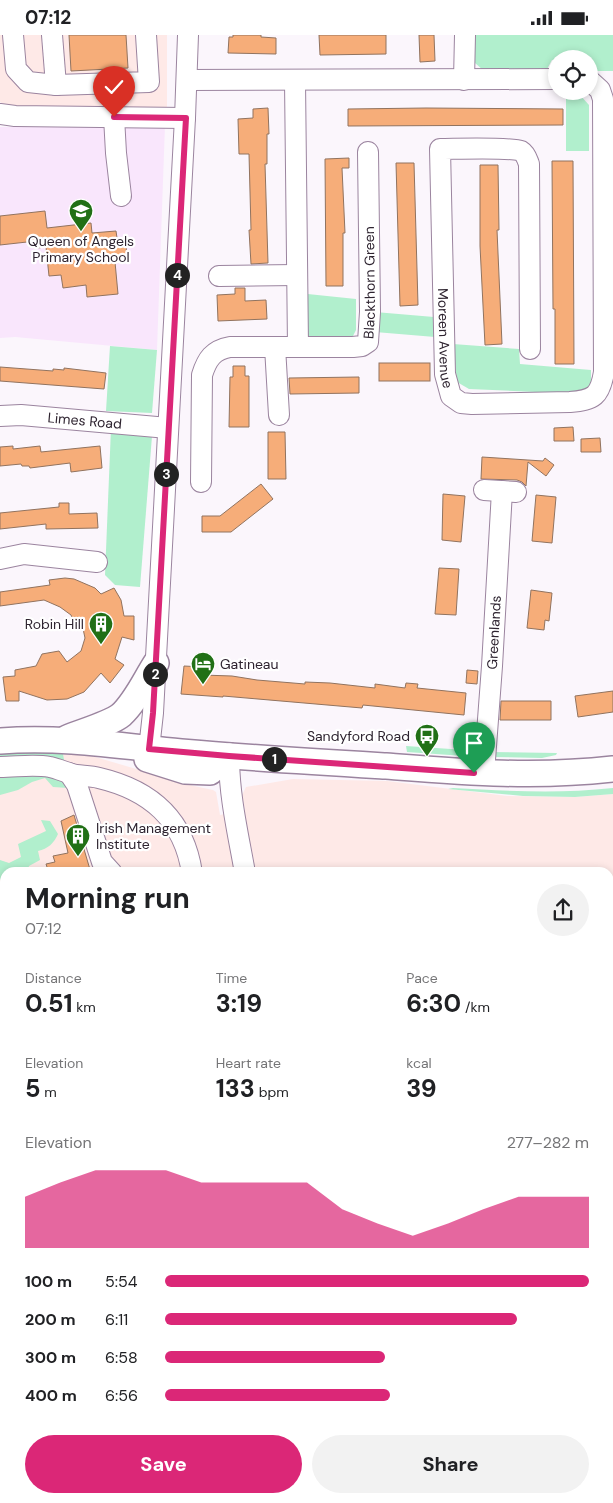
<!DOCTYPE html>
<html lang="en">
<head>
<meta charset="utf-8">
<style>
  :root { --surface:#fff; --page:#f2f2f2; --text:#202124; --muted:#757577; --accent:#db2777 }
  body { margin:0; font-family:"DM Sans",sans-serif; background:var(--page); color:var(--text); height:100vh; display:flex; flex-direction:column; font-size:19px; white-space:nowrap }
  * { box-sizing:border-box; margin:0 }
  p { font-size:16px; color:var(--muted) }
  .icon { flex:none; width:28px; height:28px; fill:none; stroke:currentColor; stroke-width:2; stroke-linecap:round; stroke-linejoin:round }
  .map { position:relative; flex:1; overflow:hidden }
  .side { position:absolute; left:0px; top:832px; width:614px; height:636px; display:flex; flex-direction:column; background:var(--surface); border-radius:15px 15px 0 0; box-shadow:0 2px 8px #0003 }
  .side>* { flex:none }
  .tools { position:absolute; left:548px; top:15px; display:grid; gap:10px }
  .tools a { display:grid; place-items:center; width:50px; height:50px; border-radius:50%; background:var(--surface); box-shadow:0 2px 8px #0003; font-size:25px }
  .pin { position:absolute; display:grid; place-items:center; width:42px; height:42px; color:#fff; margin:-51px -21px; border-radius:50% 50% 50% 0; rotate:-45deg; box-shadow:0 0 5px #0007 }
  .pin .icon { rotate:45deg }
  .km { position:absolute; width:25px; height:25px; margin:-12px; border-radius:50%; background:#222; color:#fff; font-size:14px; line-height:25px; text-align:center }
  .round { display:grid; place-items:center; flex:none; width:52px; height:52px; border-radius:26px; background:var(--page) }
  .overview { display:flex; align-items:center; justify-content:space-between; height:85px; padding:0 25px }
  h1 { font-size:28px; font-weight:700; line-height:38px }
  .figures { display:grid; grid-template-columns:repeat(3,1fr); gap:8px; height:85px; padding:5px 25px }
  .figures div { display:grid; align-content:center }
  .figures b { font-size:25px; font-weight:700 }
  .figures small { font-size:14px; font-weight:400 }
  .figures p { font-size:14px }
  .chart { height:140px; padding:10px 25px }
  .chart p { display:flex; justify-content:space-between }
  .chart svg { width:100%; height:90px; margin-top:5px; fill:var(--accent); opacity:.7 }
  .action { display:flex; gap:10px; margin-top:auto; padding:10px 25px }
  .action a { flex:1; height:58px; border-radius:30px; background:var(--accent); color:#fff; font-size:20px; font-weight:700; line-height:58px; text-align:center }
  .action a+a { background:var(--page); color:var(--text) }
  ul { padding:0 25px; list-style:none; font-size:16px }
  li { display:grid; grid-template-columns:80px 60px 1fr; align-items:center; height:38px }
  li i { height:12px; border-radius:6px; background:var(--accent) }
  .status { display:flex; justify-content:space-between; align-items:center; height:35px; padding:0 25px; background:var(--surface); direction:ltr }
  .status svg { height:14px; fill:currentColor }
  .map>svg:first-child { display:block }
</style>
</head>
<body>
<div class="status"><b>07:12</b><svg viewBox="0 0 49 12"><path d="M0 12V9h3v3zM5 12V6h3v6zM10 12V3h3v9zM15 12V0h3v12zM26 1h20v11H26zM47 4h2v5h-2z"/></svg></div>
<div class="map">
<svg width="613" height="1468" viewBox="0 0 613 1468">
  <rect width="100%" height="100%" fill="#fbf6fc"/>
  <g fill="#fee9e7">
    <polygon points="0,0 167,0 167,75 14,75 0,67"/>
    <polygon points="12,716 92,721 194,751 213,755 216,757 220,780 245,775 242,760 246,752 293,744 387,746 507,761 575,762 613,759 613,1468 336,1468 335,1464 609,1464 609,838 5,838 5,1213 0,1214 0,718"/>
  </g>
  <polygon fill="#f9e6fc" points="165,90 157,315 15,302 0,303 0,92"/>
  <g fill="#b1efcd">
    <polygon points="472,0 613,0 613,36 589,36 589,24 552,25 546,36 483,35 475,28 472,21"/>
    <polygon points="566,58 580,60 589,70 589,116 566,116"/>
    <polygon points="298,258 356,264 356,295 353,301 345,305 300,300"/>
    <polygon points="375,277 434,282 435,302 375,297"/>
    <polygon points="453,309 519,314 520,329 591,335 591,353 579,359 469,354 457,347"/>
    <polygon points="110,311 157,315 152,378 106,376"/>
    <polygon points="111,393 152,401 140,552 115,550 105,540"/>
    <polygon points="406,711 466,715 464,721 407,717"/>
    <polygon points="12,716 63,719 69,753 53,752 45,743 32,747 18,755 0,760 0,718"/>
    <polygon points="491,717 557,718 556,720 542,723 494,722"/>
    <path d="M453 753C508 756 558 759 613 753V759L575 762 523 761 448 754Z"/>
    <path d="M41 785 50 786 58 799C54 808 48 814 38 816L40 825 29 831 27 837 5 838V843L0 845V825L9 828 21 822 18 809 46 796Z"/>
  </g>
  <g fill="#f6ad79" stroke="#91735f">
    <polygon points="69,0 126,0 128,33 71,36"/>
    <polygon points="233,0 261,0 261,2 276,3 276,19 228,18 229,2 233,2"/>
    <polygon points="319,0 386,0 386,19 320,20"/>
    <polygon points="419,0 434,0 435,26 420,27"/>
    <polygon points="268,73 269,99 267,99 267,129 265,129 268,228 251,229 249,195 251,195 249,119 239,119 238,84 253,83 253,74"/>
    <polygon points="426,73 563,74 563,90 348,91 348,74"/>
    <polygon points="349,123 349,133 342,133 345,198 343,198 343,251 326,251 325,124"/>
    <polygon points="552,126 573,126 574,329 555,329 555,274 553,274"/>
    <polygon points="396,128 414,128 418,270 400,271"/>
    <polygon points="480,130 498,130 499,195 497,195 502,309 485,310 480,211"/>
    <polygon points="45,176 47,193 91,188 92,198 116,196 118,210 126,210 127,225 115,227 118,259 87,262 86,250 63,253 61,240 49,241 46,212 37,213 36,206 0,210 0,181"/>
    <polygon points="235,253 245,253 245,266 266,265 267,284 218,286 217,260 235,259"/>
    <rect x="379" y="328" width="51" height="18"/>
    <polygon points="233,331 245,331 245,341 249,341 249,392 229,392 230,342 233,342"/>
    <polygon points="0,332 53,336 53,334 64,335 64,333 106,338 104,354 0,346"/>
    <polygon points="359,342 359,358 290,359 289,343"/>
    <polygon points="573,392 574,406 554,406 554,393"/>
    <polygon points="268,397 285,397 286,444 268,444"/>
    <polygon points="600,403 601,417 581,417 581,404"/>
    <polygon points="13,411 13,414 40,411 41,417 100,411 102,433 71,437 70,428 30,433 29,431 22,431 21,429 0,431 0,412"/>
    <polygon points="482,422 543,426 545,423 554,430 546,441 528,427 526,451 522,447 517,445 481,444"/>
    <polygon points="261,449 273,464 231,497 202,497 202,481 220,481"/>
    <polygon points="443,459 465,461 461,507 442,505"/>
    <polygon points="536,460 556,462 552,508 532,506"/>
    <polygon points="59,468 69,468 69,479 97,478 98,493 46,494 46,489 0,494 0,478 59,472"/>
    <polygon points="439,533 459,534 456,580 435,579"/>
    <polygon points="65,543 74,544 95,553 101,559 114,553 121,565 124,581 134,581 134,605 122,602 115,624 124,630 110,648 101,638 84,657 67,664 47,665 19,656 19,666 6,666 3,642 15,641 15,635 36,631 42,619 59,616 67,627 81,616 85,603 82,589 76,591 71,580 60,572 44,565 0,571 0,557 50,550 49,545"/>
    <polygon points="531,555 552,558 549,586 545,585 544,595 527,593"/>
    <polygon points="184,631 203,632 202,640 232,641 257,645 305,649 305,647 330,648 375,653 375,649 405,653 406,648 418,649 417,653 466,658 464,680 363,670 362,673 223,661 223,662 181,659"/>
    <polygon points="467,635 478,636 477,649 466,648"/>
    <polygon points="613,656 613,677 578,682 575,661"/>
    <polygon points="501,666 551,666 551,685 500,685"/>
    <polygon points="74,780 91,838 49,838 46,829 55,827 53,821 68,818 61,786"/>
  </g>
  <g fill="none" stroke-linecap="round" stroke-linejoin="round">
    <defs>
      <g id="minor">
        <polyline points="13,0 16,34 28,47 56,50 149,47 146,0"/>
        <polyline points="52,0 56,50"/>
        <polyline points="187,45 556,44"/>
        <polyline points="464,45 465,0"/>
        <polyline points="295,46 298,312"/>
        <polyline points="0,79 15,81 185,83"/>
        <polyline points="114,82 116,118 121,161"/>
        <polyline points="219,241 297,240"/>
        <polyline points="275,312 279,380"/>
        <path id="s1" d="M530 314 529 129C527 124 526 119 521 116 511 112 455 114 440 114L445 339 451 361 461 368 472 369 570 367C594 365 600 361 604 337L603 64 600 55 589 45"/>
        <path id="s2" d="M0 381 21 380 168 393"/>
        <path id="s3" d="M201 447 202 340C207 324 213 315 230 312H353L362 311 368 307 370 277 368 117"/>
        <polyline points="484,455 516,457"/>
        <polyline points="0,524 24,519 97,527"/>
        <polyline points="149,714 153,678 185,83 188,0"/>
        <path d="M229 721C229 761 238 798 245 838"/>
        <path d="M0 732C17 732 33 729 50 732 59 734 67 738 76 740 83 741 91 741 99 743 150 755 184 784 192 838"/>
        <polyline points="69,738 77,750 102,827 112,838"/>
        <path id="s4" d="M484 738 492 631 502 456"/>
        <polyline points="5,926 5,931"/>
        <polyline points="0,978 5,976"/>
        <polyline points="0,1079 5,1081"/>
        <polyline points="0,1170 5,1169"/>
        <polyline points="0,1193 5,1192"/>
        <polyline points="0,1319 5,1317"/>
        <polyline points="83,1468 90,1464"/>
      </g>
      <g id="major">
        <path d="M67 703C81 697 110 689 121 680 136 666 145 645 156 628"/>
        <path d="M0 706C61 701 121 711 181 717 249 723 318 727 386 731 464 737 534 743 613 734"/>
        <polyline points="147,724 185,736 210,737 229,721"/>
      </g>
    </defs>
    <use href="#minor" stroke="#9b849f" stroke-width="22"/>
    <use href="#major" stroke="#9b849f" stroke-width="28"/>
    <use href="#minor" stroke="#fff" stroke-width="20"/>
    <use href="#major" stroke="#fff" stroke-width="25"/>
  </g>
  <g fill="none" stroke-linecap="round" stroke-linejoin="round">
    <defs>
      <polyline id="route" points="114,82 186,83 153,678 149,714 229,721 474,738"/>
    </defs>
    <use href="#route" stroke="#fff" stroke-width="10"/>
    <use href="#route" stroke="#db2777" stroke-width="6"/>
  </g>
  <defs>
    <symbol id="school-pin" viewBox="-11 -11 22 30"><path d="M0 17L-7.5 6A9.5 9.5 0 1 1 7.5 6Z" fill="#217016" stroke="#fff"/><path d="M0-5L7-2L0 1L-7-2ZM-4 1L0 2.5L4 1V4Q0 6-4 4Z" fill="#fff"/></symbol>
    <symbol id="building-pin" viewBox="-11 -11 22 30"><path d="M0 17L-7.5 6A9.5 9.5 0 1 1 7.5 6Z" fill="#217016" stroke="#fff"/><path d="M-4-6H4V6H1V3H-1V6H-4ZM-2.5-4.3h1.7v1.8h-1.7ZM.8-4.3h1.7v1.8H.8ZM-2.5-1h1.7V.8h-1.7ZM.8-1h1.7V.8H.8Z" fill="#fff"/></symbol>
    <symbol id="hotel-pin" viewBox="-11 -11 22 30"><path d="M0 17L-7.5 6A9.5 9.5 0 1 1 7.5 6Z" fill="#217016" stroke="#fff"/><path d="M-6-4.5h1.5V1H6V5H4.5V3h-9V5H-6ZM-4 0a1.8 1.8 0 1 1 3.6 0ZM.5 0V-2.5h3Q6-2.5 6 0Z" fill="#fff"/></symbol>
    <symbol id="bus-pin" viewBox="-11 -11 22 30"><path d="M0 17L-7.5 6A9.5 9.5 0 1 1 7.5 6Z" fill="#217016" stroke="#fff"/><path d="M-5-6H5V4H4V6H2V4H-2V6H-4V4H-5ZM-3.5-4V0h7V-4ZM-3.5 1.2v1.5H-2V1.2ZM2 1.2v1.5H3.5V1.2Z" fill="#fff"/></symbol>
  </defs>
  <g fill-rule="evenodd">
    <use href="#school-pin" x="67" y="162" width="28" height="38"/>
    <use href="#building-pin" x="87" y="575" width="28" height="38"/>
    <use href="#hotel-pin" x="189" y="615" width="28" height="38"/>
    <use href="#bus-pin" x="413" y="687" width="28" height="38"/>
    <use href="#building-pin" x="64" y="787" width="28" height="38"/>
  </g>
  <g text-anchor="middle" stroke-width="4.5" stroke-linejoin="round" paint-order="stroke">
    <g font-size="14" fill="#2e2430" stroke="#fff" text-anchor="end">
      <text x="81" y="211" text-anchor="middle">Queen of Angels<tspan x="81" dy="16">Primary School</tspan></text>
      <text x="84" y="594">Robin Hill</text>
      <text x="220" y="634" text-anchor="start">Gatineau</text>
      <text x="410" y="706">Sandyford Road</text>
      <text x="96" y="798" text-anchor="start">Irish Management<tspan x="96" dy="16">Institute</tspan></text>
    </g>
    <g font-size="14" fill="#2e2430" stroke="#fff">
      <text dy="5" stroke="none"><textPath href="#s3" startOffset="348">Blackthorn Green</textPath></text>
      <text dy="5" stroke="none"><textPath href="#s1" startOffset="471">Moreen Avenue</textPath></text>
      <text dy="5" stroke="none"><textPath href="#s2" startOffset="85">Limes Road</textPath></text>
      <text dy="5" stroke="none"><textPath href="#s4" startOffset="141">Greenlands</textPath></text>
    </g>
  </g>
</svg>
<div class="tools">
<a><svg class="icon" aria-label="locate" viewBox="0 0 24 24"><circle cx="12" cy="12" r="6"/><path d="M12 2v4M12 18v4M2 12h4M18 12h4"/></svg></a>
</div>
<div class="pin" style="left:474px;top:738px;background:#1e9e55"><svg class="icon" aria-label="arrive" viewBox="0 0 24 24"><path d="M6 21V4h12l-3 4 3 4H6"/></svg></div>
<div class="pin" style="left:114px;top:82px;background:#d93025"><svg class="icon" aria-label="check" viewBox="0 0 24 24"><path d="M5 12l5 5 9-10"/></svg></div>
<b class="km" style="left:274px;top:724px">1</b>
<b class="km" style="left:155px;top:639px">2</b>
<b class="km" style="left:166px;top:439px">3</b>
<b class="km" style="left:177px;top:240px">4</b>
<section class="side">
<div class="overview"><div><h1>Morning run</h1><p>07:12</p></div><a class="round"><svg class="icon" aria-label="share" viewBox="0 0 24 24"><path d="M12 15V3M7 8l5-5 5 5M5 13v7h14v-7"/></svg></a></div>
<div class="figures">
<div><p>Distance</p><b>0.51<small> km</small></b></div>
<div><p>Time</p><b>3:19</b></div>
<div><p>Pace</p><b>6:30<small> /km</small></b></div>
</div>
<div class="figures">
<div><p>Elevation</p><b>5<small> m</small></b></div>
<div><p>Heart rate</p><b>133<small> bpm</small></b></div>
<div><p>kcal</p><b>39</b></div>
</div>
<div class="chart"><p><span>Elevation</span>277–282 m</p>
<svg viewBox="0 0 160 44" preserveAspectRatio="none"><path d="M0 44V19L10 12L20 6L30 6L40 6L50 12L60 12L70 12L80 12L90 25L100 32L110 38L120 32L130 25L140 19L150 19L160 19V44z"/></svg>
</div>
<ul>
<li><b>100 m</b>5:54<i style="width:100%"></i></li>
<li><b>200 m</b>6:11<i style="width:83%"></i></li>
<li><b>300 m</b>6:58<i style="width:52%"></i></li>
<li><b>400 m</b>6:56<i style="width:53%"></i></li>
</ul>
<div class="action"><a>Save</a><a>Share</a></div>
</section>
</div>
</body>
</html>
